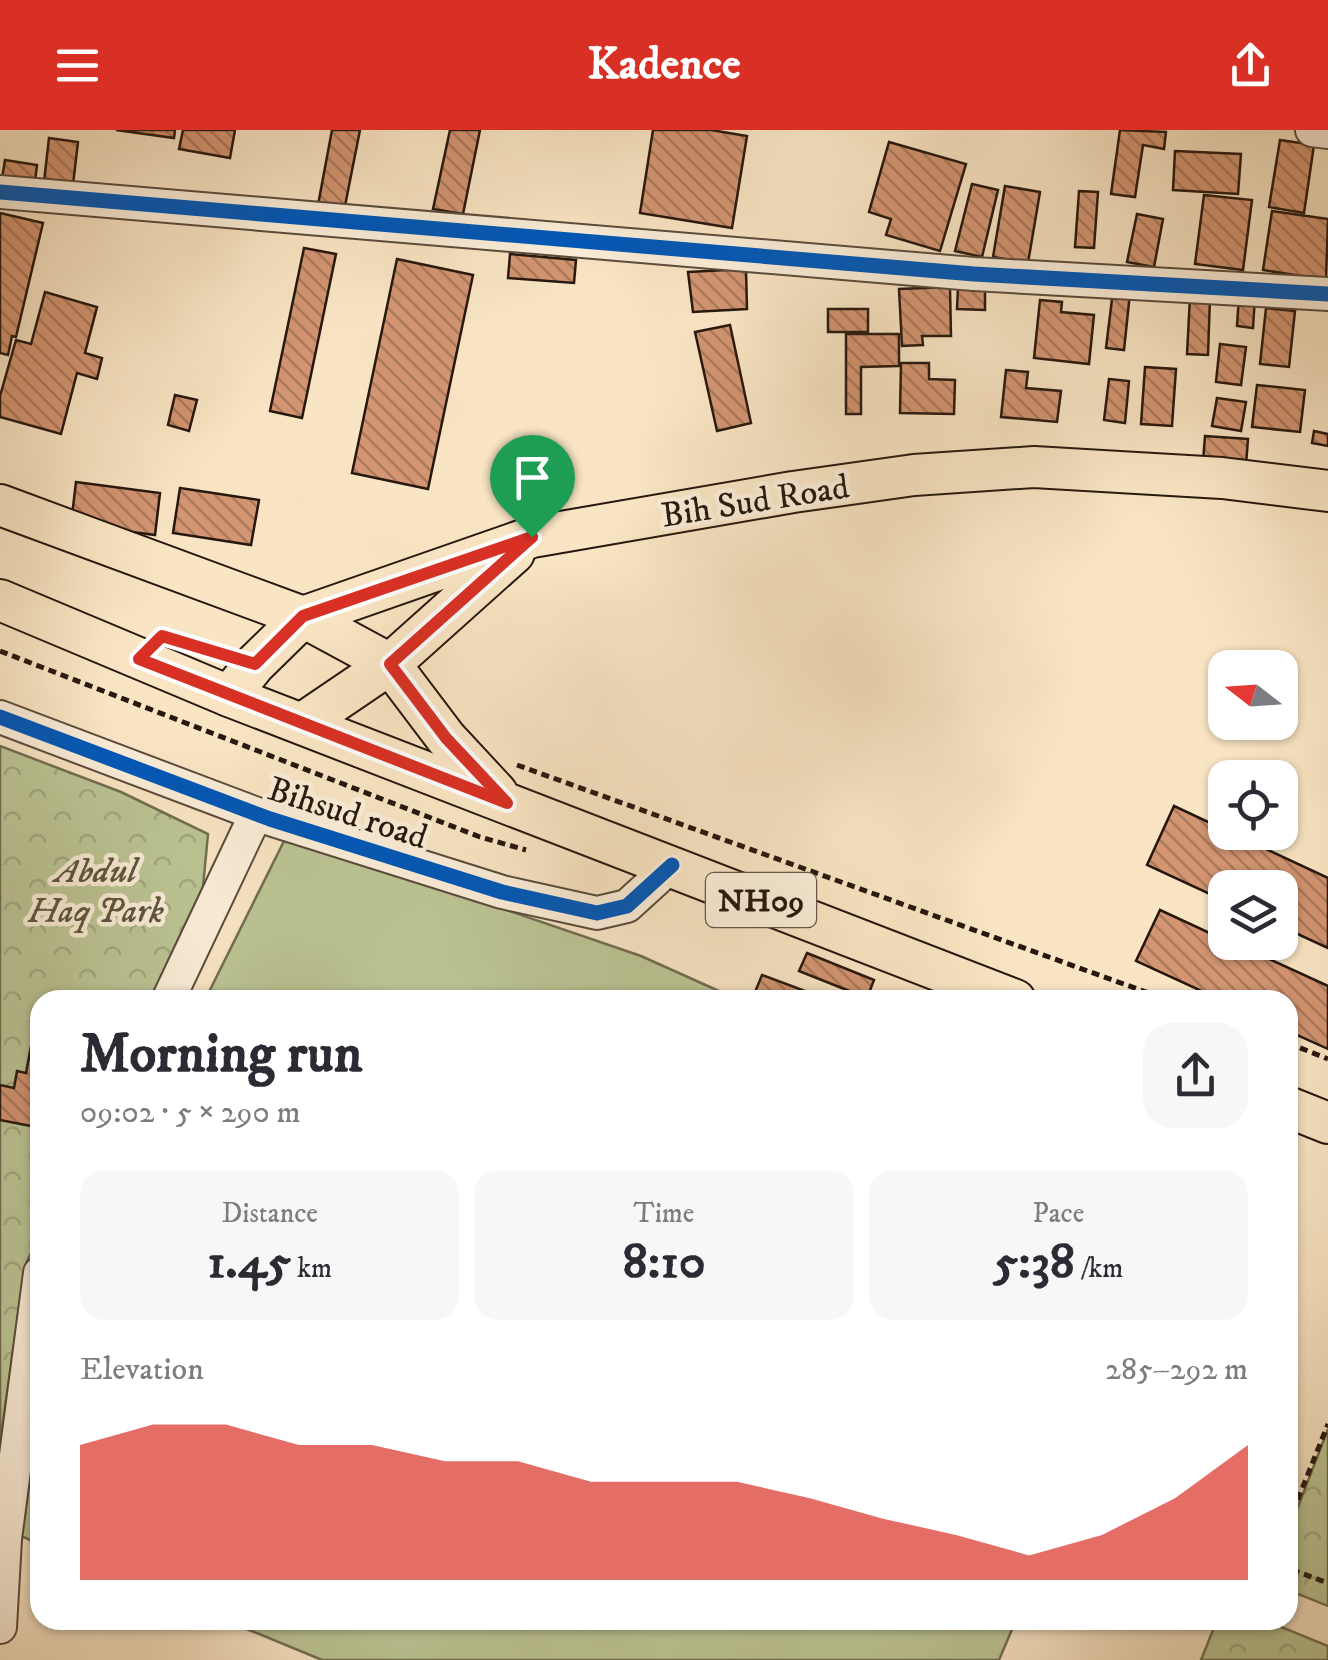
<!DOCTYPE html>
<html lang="en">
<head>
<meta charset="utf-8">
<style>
  :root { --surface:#fff; --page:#f7f7f7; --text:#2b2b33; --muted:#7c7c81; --accent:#d93025 }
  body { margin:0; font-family:"IM FELL DW Pica",serif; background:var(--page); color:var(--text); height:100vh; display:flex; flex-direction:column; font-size:38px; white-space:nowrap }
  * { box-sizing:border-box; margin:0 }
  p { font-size:32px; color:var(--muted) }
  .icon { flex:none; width:55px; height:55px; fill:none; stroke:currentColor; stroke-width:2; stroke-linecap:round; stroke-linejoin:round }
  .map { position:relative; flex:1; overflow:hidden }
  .side { position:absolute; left:30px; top:860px; width:1268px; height:640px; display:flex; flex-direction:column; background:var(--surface); border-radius:30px; box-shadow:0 2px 8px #0004 }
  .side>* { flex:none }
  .needle { width:65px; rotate:287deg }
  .tools { position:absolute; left:1208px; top:520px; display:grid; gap:20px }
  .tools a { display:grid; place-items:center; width:90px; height:90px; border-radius:20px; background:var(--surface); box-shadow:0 2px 8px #0004; font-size:50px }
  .pin { position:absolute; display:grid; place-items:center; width:85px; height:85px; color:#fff; margin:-102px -42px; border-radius:50% 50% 50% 0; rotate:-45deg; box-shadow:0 0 10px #0007 }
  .pin .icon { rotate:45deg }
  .round { display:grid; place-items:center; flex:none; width:105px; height:105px; border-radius:30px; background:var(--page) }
  .overview { display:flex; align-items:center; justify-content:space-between; height:170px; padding:0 50px }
  h1 { font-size:55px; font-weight:700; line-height:75px }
  .figures { display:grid; grid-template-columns:repeat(3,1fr); gap:15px; height:170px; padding:10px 50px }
  .figures div { display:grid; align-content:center; border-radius:25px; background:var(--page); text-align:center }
  .figures b { font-size:50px; font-weight:700 }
  .figures small { font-size:28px; font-weight:400 }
  .figures p { font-size:28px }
  .chart { height:280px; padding:20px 50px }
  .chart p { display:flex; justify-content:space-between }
  .chart svg { width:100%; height:180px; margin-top:10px; fill:var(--accent); opacity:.7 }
  header { display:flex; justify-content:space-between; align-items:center; height:130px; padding:0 50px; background:var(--accent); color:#fff; font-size:45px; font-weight:700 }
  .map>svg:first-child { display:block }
</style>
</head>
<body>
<header><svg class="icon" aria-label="menu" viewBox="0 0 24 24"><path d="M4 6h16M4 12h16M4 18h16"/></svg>Kadence<svg class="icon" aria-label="share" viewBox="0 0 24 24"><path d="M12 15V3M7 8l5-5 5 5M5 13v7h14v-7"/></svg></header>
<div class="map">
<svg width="1328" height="1530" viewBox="0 0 1328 1530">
  <defs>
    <pattern id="park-crowns" width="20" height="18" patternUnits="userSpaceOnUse" patternTransform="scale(2.5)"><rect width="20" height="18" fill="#bcc595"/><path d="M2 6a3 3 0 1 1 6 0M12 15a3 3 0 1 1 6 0" fill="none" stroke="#a1a87f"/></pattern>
    <pattern id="building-back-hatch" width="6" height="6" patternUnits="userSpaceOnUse" patternTransform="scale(2.5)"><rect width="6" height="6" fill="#d39572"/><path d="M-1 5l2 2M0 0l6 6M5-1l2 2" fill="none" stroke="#ab795c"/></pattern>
  </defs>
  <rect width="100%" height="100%" fill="#f9e5c4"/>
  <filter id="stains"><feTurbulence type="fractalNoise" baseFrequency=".002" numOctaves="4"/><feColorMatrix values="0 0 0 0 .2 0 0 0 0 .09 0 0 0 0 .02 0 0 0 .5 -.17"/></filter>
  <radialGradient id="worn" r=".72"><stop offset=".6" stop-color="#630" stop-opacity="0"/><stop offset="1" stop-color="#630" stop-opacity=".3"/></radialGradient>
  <g fill="url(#park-crowns)" stroke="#716e52" stroke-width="2.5">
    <polygon points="0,616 121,662 208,704 203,757 150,870 40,870 40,1103 25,1136 0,1313"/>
    <polygon points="1328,1299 1328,1476 1288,1460 1288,1403"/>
    <polygon points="1217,1490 1264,1490 1328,1516 1328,1530 1201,1530"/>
  </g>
  <g fill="#bcc595" stroke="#716e52" stroke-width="2.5">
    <polygon points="287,705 641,826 739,870 205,870"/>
    <polygon points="40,1279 40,1414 16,1404"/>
    <polygon points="225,1490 1016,1490 999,1530 322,1530"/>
  </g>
  <g fill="url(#building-back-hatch)" stroke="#26180e" stroke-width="2.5">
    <polygon points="116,0 175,0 174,8"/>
    <polygon points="183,0 235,0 230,28 179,19"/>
    <polygon points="332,0 360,0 344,81 318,75"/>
    <polygon points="450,0 480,0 463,84 433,79"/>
    <polygon points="653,0 711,0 747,6 732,98 640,83"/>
    <polygon points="1120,0 1166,2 1164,19 1143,15 1135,67 1111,64"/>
    <polygon points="49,8 78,12 73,55 44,52"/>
    <polygon points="1280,10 1314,15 1304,83 1269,77"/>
    <polygon points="889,12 966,34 940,121 886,105 891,89 869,82"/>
    <polygon points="1175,21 1241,24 1238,64 1173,60"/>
    <polygon points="5,30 37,35 34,59 1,55"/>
    <polygon points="972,54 998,60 982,127 955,121"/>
    <polygon points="1005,56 1040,62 1028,133 993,127"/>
    <polygon points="1079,61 1098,62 1094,118 1075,117"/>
    <polygon points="1204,65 1252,70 1243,140 1195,134"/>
    <polygon points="1272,81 1328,89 1326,150 1263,140"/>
    <polygon points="0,83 43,93 16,207 12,206 8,225 0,223"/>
    <polygon points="1137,84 1163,89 1154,137 1127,132"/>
    <polygon points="304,118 336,124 302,288 270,281"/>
    <polygon points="510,124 576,130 574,153 508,148"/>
    <polygon points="397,129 473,145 428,359 352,343"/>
    <polygon points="746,139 747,179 693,182 688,142"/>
    <polygon points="950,157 951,206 922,206 923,215 902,216 899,159"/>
    <polygon points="958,157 985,157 985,180 957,179"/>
    <polygon points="1113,161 1130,163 1124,220 1106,218"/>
    <polygon points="45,162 97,177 85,223 102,228 97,249 77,243 61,304 0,287 0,266 16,210 31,214"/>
    <polygon points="1239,166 1255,167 1253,198 1237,196"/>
    <polygon points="1190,167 1210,168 1208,225 1187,224"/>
    <polygon points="1040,170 1062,172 1061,182 1094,185 1089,234 1034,228"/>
    <polygon points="1266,178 1295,181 1289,237 1260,234"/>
    <rect x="828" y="179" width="40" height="23"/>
    <polygon points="730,195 751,293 717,301 695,202"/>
    <polygon points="846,204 899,204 899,236 861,237 861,284 846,284"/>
    <polygon points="1220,214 1246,217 1241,255 1216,252"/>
    <polygon points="901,233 929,233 929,249 955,250 954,284 900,283"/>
    <polygon points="1145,237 1176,239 1172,296 1141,294"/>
    <polygon points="1006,240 1028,242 1026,258 1061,261 1057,292 1001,287"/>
    <polygon points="1109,249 1129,251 1125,293 1104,290"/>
    <polygon points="1257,255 1305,260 1300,302 1252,297"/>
    <polygon points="175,265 197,270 189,301 168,295"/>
    <polygon points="1217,268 1246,272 1241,301 1212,296"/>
    <polygon points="1314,301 1328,304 1328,316 1312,313"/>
    <polygon points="1205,306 1248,309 1246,335 1203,332"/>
    <polygon points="76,352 160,363 155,405 71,394"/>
    <polygon points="180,358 259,370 251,415 173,403"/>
    <polygon points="1174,676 1328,748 1328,818 1280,796 1280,758 1225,758 1225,771 1147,735"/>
    <polygon points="1160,780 1225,810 1225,812 1232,812 1328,856 1328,919 1288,901 1288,870 1221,870 1136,831"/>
    <polygon points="807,823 874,850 867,868 799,841"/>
    <polygon points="762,845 829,870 775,870 755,862"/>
    <polygon points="37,884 40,885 40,975 36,997 0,990 0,955 14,958 17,941 26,943"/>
  </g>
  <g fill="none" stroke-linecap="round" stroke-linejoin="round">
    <defs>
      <g id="minor">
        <polyline points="1312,0 1328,2"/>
        <polyline points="0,62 974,144 1328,164"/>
        <polyline points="0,587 270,689 502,762 597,783 627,776 672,735"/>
        <polyline points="168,870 256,684"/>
        <polyline points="0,1497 5,1409 40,1143"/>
      </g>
      <g id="major">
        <polyline points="0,375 303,487 390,534 446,608 497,663"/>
        <polyline points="0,470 229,566 1015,870"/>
        <polyline points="229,566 255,534 303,487 532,407 793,362 914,345 1034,337 1222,348 1328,361"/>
        <polyline points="303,593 390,534 514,423"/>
        <polyline points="1288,977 1328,993"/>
      </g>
    </defs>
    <use href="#minor" stroke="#5b4b3c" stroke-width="36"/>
    <use href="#major" stroke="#26180e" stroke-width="44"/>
    <g stroke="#26180e" stroke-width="5" stroke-dasharray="8 5" stroke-linecap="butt">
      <polyline points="0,521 480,707 526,720"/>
      <polyline points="517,635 1168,870"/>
      <polyline points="1288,913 1328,929"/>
      <polyline points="1288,1394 1328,1294"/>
      <polyline points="1288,1428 1290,1439 1328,1453"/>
    </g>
    <use href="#minor" stroke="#fbeed9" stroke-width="32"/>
    <use href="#major" stroke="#f9e5c4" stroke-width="40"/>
    <defs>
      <g id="cycleway">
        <polyline points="0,62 974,144 1328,164"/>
        <polyline points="0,587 270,689 502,762 597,783 627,776 672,735"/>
      </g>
    </defs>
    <use href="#cycleway" stroke="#fbeed9" stroke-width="21"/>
    <use href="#cycleway" stroke="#0057b8" stroke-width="15"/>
  </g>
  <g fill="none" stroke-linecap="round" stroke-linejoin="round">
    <defs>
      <polygon id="route" points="532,407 390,534 446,608 507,673 139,529 162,506 255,534 303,486"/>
    </defs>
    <use href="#route" stroke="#fff" stroke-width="20"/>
    <use href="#route" stroke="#d93025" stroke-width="12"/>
  </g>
  <g text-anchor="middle" stroke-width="9" stroke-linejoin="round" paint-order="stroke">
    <rect fill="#fbeed9" stroke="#66584b" stroke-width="2.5" x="706" y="743" width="110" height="54" rx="8"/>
    <g font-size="32" font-weight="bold" fill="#26180e">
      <text x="761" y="781">NH09</text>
    </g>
    <g font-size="35" fill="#26180e" stroke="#fbeed9">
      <text transform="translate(755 370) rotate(-9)" y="12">Bih Sud Road</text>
      <text transform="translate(348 682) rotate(18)" y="12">Bihsud road</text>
    </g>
    <g font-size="35" font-style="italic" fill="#5a553d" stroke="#fbeed9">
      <text x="96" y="752">Abdul<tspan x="96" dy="40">Haq Park</tspan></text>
    </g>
  </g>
  <rect width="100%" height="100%" filter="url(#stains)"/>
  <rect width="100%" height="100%" fill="url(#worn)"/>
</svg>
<div class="tools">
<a><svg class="needle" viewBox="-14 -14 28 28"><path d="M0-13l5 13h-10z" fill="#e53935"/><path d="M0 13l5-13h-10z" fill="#7c7c81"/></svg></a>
<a><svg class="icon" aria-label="locate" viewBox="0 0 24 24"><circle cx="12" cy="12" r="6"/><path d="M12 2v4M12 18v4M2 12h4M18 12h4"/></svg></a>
<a><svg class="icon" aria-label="layers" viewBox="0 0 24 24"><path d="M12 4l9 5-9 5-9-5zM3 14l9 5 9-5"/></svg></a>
</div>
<div class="pin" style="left:532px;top:407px;background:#1e9e55"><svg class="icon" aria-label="arrive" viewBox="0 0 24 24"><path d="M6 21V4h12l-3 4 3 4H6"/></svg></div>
<section class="side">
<div class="overview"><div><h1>Morning run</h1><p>09:02 · 5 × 290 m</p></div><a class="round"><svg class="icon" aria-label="share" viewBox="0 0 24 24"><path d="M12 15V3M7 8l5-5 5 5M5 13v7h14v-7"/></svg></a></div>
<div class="figures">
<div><p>Distance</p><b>1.45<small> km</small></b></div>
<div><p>Time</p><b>8:10</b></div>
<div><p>Pace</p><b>5:38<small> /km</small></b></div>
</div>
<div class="chart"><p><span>Elevation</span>285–292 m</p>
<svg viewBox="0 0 160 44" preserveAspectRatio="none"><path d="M0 44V11L10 6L20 6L30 11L40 11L50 15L60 15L70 20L80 20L90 20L100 24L110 29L120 33L130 38L140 33L150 24L160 11V44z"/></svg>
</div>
</section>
</div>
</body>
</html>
